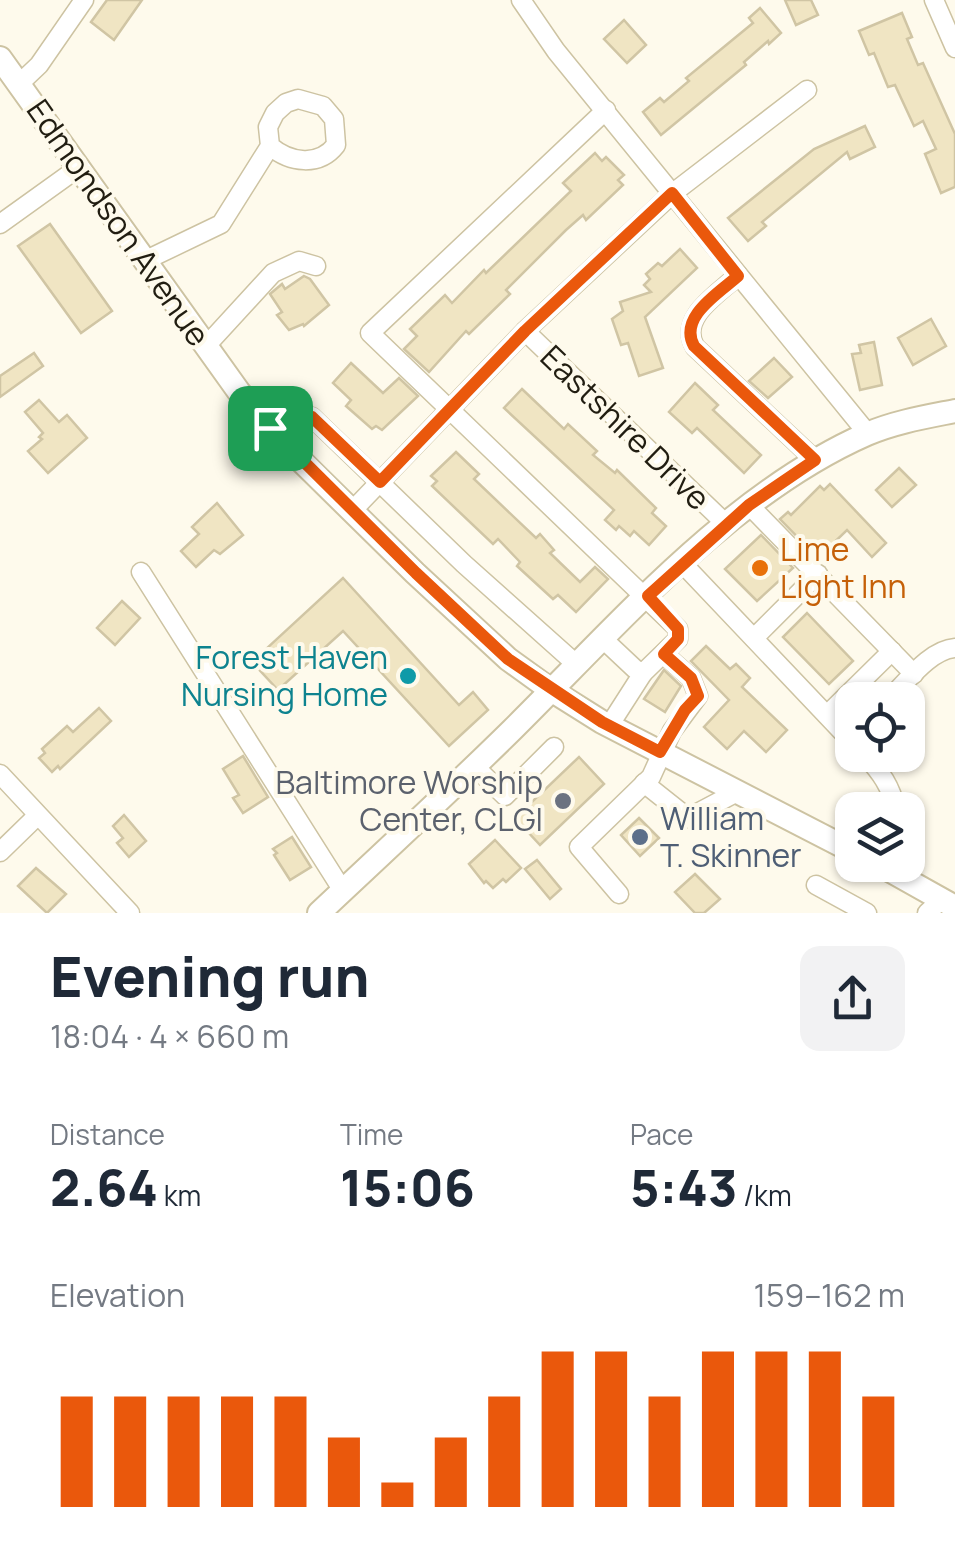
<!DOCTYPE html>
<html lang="en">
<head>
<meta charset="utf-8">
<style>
  :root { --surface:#fff; --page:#f2f2f3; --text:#1f2937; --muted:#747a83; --accent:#ea580c }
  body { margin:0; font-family:Manrope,sans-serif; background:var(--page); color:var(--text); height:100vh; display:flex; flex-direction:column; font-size:38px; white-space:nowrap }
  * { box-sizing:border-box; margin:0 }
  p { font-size:32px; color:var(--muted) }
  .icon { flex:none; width:55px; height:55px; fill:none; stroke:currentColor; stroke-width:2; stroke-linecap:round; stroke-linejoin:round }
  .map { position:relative; height:913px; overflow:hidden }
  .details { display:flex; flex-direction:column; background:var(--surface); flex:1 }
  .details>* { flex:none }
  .fabs { position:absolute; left:835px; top:682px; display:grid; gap:20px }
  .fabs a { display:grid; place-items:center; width:90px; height:90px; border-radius:20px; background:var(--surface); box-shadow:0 2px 8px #0004; font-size:50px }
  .pin { position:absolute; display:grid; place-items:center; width:85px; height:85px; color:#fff; margin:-42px; border-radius:20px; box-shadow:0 5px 15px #0006 }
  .round { display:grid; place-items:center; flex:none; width:105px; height:105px; border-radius:20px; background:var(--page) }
  .head { display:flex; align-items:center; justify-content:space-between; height:170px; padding:0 50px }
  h1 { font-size:55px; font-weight:800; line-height:75px }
  .metrics { display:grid; grid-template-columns:repeat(3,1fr); gap:15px; height:170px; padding:10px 50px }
  .metrics div { display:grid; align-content:center }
  .metrics b { font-size:50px; font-weight:800 }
  .metrics small { font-size:28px; font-weight:400 }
  .metrics p { font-size:28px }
  .chart { height:280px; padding:20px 50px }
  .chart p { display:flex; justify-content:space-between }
  .chart svg { width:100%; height:180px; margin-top:10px; stroke:var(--accent); stroke-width:6 }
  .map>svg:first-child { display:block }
</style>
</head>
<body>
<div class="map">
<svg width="955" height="913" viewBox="0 0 955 913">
  <rect width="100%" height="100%" fill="#fefaec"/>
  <g fill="#f0e5c3" stroke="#d0c5a4" stroke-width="2.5">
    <polygon points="107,0 142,0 114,40 91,22"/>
    <polygon points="785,0 811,0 818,15 796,25"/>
    <polygon points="760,8 781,33 769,44 768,41 744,62 746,65 661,135 643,112 660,98 664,102 689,81 686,78 753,23 749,18"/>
    <polygon points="902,13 912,37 907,39 918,65 923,63 955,134 955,187 941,193 925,154 936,149 923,121 914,126 895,85 888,87 874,53 869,55 859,31"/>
    <polygon points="624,20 646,45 627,63 604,39"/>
    <polygon points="865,126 875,147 850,159 847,152 762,222 766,226 748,241 728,218 814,149"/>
    <polygon points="595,153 602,161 606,157 624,175 618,180 623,185 586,220 583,215 566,230 506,290 510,294 469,334 466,331 429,372 404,349 417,336 410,329 445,295 452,303 484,270 486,273 571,191 563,183"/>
    <polygon points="50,224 112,311 81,333 18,246"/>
    <polygon points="680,249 697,268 645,317 663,368 639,376 628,343 621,345 612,319 623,311 620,302 651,292 644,285 650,279 646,274 658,263 662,266"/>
    <polygon points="304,276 310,279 329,305 304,326 303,324 289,330 277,315 282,312 270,294 282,284 285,289"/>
    <polygon points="931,319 946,346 913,365 898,338"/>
    <polygon points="874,342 882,385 860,390 852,354 861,353 859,345"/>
    <polygon points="34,353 43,366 0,397 0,376"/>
    <polygon points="774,358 792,377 768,398 749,381"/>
    <polygon points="351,363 383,393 399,378 418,396 382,430 376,426 372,429 346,406 351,400 333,383"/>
    <polygon points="695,383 718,405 713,410 761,455 744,473 697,428 692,433 669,412"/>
    <polygon points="522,389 564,429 568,424 597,451 593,455 615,473 617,470 656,508 652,513 666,526 649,545 634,531 630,536 619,526 616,530 605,520 614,510 504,408"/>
    <polygon points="39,400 59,422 67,415 87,438 48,473 28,451 42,439 39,437 43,433 25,412"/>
    <polygon points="456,452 479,474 474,479 536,538 540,534 554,550 550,553 580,582 595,567 608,579 576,612 558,595 553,599 517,566 520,562 498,539 493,544 432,486 437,481 431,476"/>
    <polygon points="899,468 916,485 892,507 876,490"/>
    <polygon points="830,484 886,543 872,557 847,530 818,558 780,519 788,512 791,515 820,486 824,490"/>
    <polygon points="217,503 243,535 220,554 214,550 196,567 181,551 199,534 192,527"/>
    <polygon points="761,535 793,568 757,601 725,569"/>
    <polygon points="343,578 459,705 473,692 488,710 449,746 343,631 278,690 252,662"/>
    <polygon points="122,601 140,618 115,645 97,628"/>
    <polygon points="807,613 853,661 829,684 783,637"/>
    <polygon points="706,646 730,669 736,664 750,678 742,687 787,730 766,752 744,731 727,749 704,727 729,700 691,661"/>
    <polygon points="664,670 681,686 665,712 644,699"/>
    <polygon points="99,708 111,721 60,769 58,766 52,772 39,758 45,753 42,749 67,726 73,732"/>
    <polygon points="243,756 268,797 243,813 233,798 239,795 223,769"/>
    <polygon points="579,757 604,784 540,845 515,818"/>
    <polygon points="124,815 146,841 129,857 117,843 123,838 113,826"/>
    <polygon points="639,818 659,838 640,856 621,835"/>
    <polygon points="292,837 311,867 290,880 274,855 277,853 273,849"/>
    <polygon points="495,840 521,868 506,882 503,879 493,888 486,881 484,883 469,864"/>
    <polygon points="537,860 561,889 550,899 525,869"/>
    <polygon points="36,868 66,894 47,913 18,886"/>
    <polygon points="695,874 720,899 704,913 695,913 675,892"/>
  </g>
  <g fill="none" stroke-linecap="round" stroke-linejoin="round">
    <defs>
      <g id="minor">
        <polyline points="521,0 556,51 868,434"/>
        <polyline points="934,0 955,48"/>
        <polyline points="19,84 39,65 84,0"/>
        <polyline points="0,224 78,168"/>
        <path d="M144 261 221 224 270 146 268 127 275 113 286 103 298 99 323 106 334 119 336 145C319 167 290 163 270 146"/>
        <path d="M738 275C719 294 678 317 695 347L815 460"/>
        <polyline points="525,331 726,524"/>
        <polyline points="206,346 273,273 299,261 316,266"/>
        <polyline points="270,428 302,414 312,417 464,564 576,664"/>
        <polyline points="749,505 914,674"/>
        <polyline points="352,511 525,331 673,193 807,90"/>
        <polyline points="683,564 852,742"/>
        <polyline points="141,572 343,891"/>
        <polyline points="602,638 635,669 643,673 678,639 678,629 370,333 606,110"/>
        <polyline points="754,638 818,574"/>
        <path d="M888 700C906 683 929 650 955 648"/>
        <polyline points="827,715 892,651"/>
        <polyline points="609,726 643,673"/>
        <path d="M865 755C881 773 891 786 896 810"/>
        <polyline points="474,766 505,796 554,747"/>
        <polyline points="0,774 130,913"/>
        <polyline points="644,783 688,818 739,791"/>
        <polyline points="0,852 37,816"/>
        <polyline points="816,885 867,913"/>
        <polyline points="619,894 579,847 651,777 672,731 698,696 691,678 664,654"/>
        <polyline points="927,913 942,899"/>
      </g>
      <g id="major">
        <polyline points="0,58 239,392 289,449 415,573 508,659 551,690 602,722 852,851"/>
        <polyline points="880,865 955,907"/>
        <path d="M319 913C384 852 449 792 512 730 617 626 730 494 867 434 895 422 925 417 955 411"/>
      </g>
    </defs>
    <use href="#minor" stroke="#cdc3a2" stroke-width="21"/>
    <use href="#major" stroke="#cdc3a2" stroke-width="26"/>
    <use href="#minor" stroke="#fff" stroke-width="18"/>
    <use href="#major" stroke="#fff" stroke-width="22"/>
  </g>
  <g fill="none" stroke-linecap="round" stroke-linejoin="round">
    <defs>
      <path id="route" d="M672 193 738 276C719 293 678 317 694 346L815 460 749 505 648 596 678 629V639L664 654 691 678 698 696 685 710 660 752 602 722 508 659 416 573 270 428 302 414 312 417 380 482 525 331Z"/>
    </defs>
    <use href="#route" stroke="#fff" stroke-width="20"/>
    <use href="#route" stroke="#ea580c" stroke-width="12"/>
  </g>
  <circle fill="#e8710a" stroke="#fefaec" stroke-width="4" cx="760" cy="568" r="10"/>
  <circle fill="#0f9aa8" stroke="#fefaec" stroke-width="4" cx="408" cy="676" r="10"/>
  <circle fill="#6b7280" stroke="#fefaec" stroke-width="4" cx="563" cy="801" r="10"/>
  <circle fill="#5c6f8a" stroke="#fefaec" stroke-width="4" cx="640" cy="837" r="10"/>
  <g text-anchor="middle" stroke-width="8" stroke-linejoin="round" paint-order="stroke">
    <g font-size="32" fill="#211d11" stroke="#fefaec">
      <text transform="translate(118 223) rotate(55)" y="11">Edmondson Avenue</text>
      <text transform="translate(625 428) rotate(44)" y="11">Eastshire Drive</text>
    </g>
    <g font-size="32" fill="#c56008" stroke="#fefaec" text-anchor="start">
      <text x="780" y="561">Lime<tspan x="780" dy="37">Light Inn</tspan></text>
    </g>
    <g font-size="32" fill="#0d838f" stroke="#fefaec" text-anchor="end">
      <text x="388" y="669">Forest Haven<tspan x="388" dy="37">Nursing Home</tspan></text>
    </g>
    <g font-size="32" fill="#5b616d" stroke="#fefaec" text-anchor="end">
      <text x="543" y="794">Baltimore Worship<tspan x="543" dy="37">Center, CLGI</tspan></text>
    </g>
    <g font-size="32" fill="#4e5e75" stroke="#fefaec" text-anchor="start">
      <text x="660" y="830">William<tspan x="660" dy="37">T. Skinner</tspan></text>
    </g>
  </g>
</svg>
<div class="fabs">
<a><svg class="icon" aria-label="locate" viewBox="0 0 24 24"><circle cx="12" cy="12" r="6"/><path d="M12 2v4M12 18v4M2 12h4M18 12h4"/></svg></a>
<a><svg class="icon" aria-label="layers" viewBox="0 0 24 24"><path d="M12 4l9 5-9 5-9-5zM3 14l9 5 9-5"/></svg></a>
</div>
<div class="pin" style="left:270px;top:428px;background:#1e9e55"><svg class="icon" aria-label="arrive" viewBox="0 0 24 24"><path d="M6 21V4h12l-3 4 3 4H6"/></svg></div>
</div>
<section class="details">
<div class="head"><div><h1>Evening run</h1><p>18:04 · 4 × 660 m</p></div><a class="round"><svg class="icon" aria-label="share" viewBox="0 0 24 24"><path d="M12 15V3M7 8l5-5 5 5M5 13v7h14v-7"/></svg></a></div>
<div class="metrics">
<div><p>Distance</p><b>2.64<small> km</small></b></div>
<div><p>Time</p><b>15:06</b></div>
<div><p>Pace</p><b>5:43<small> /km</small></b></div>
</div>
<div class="chart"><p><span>Elevation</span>159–162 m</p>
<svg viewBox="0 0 160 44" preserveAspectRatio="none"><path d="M5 44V17M15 44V17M25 44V17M35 44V17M45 44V17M55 44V27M65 44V38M75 44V27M85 44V17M95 44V6M105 44V6M115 44V17M125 44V6M135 44V6M145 44V6M155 44V17"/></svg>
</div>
</section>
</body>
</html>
